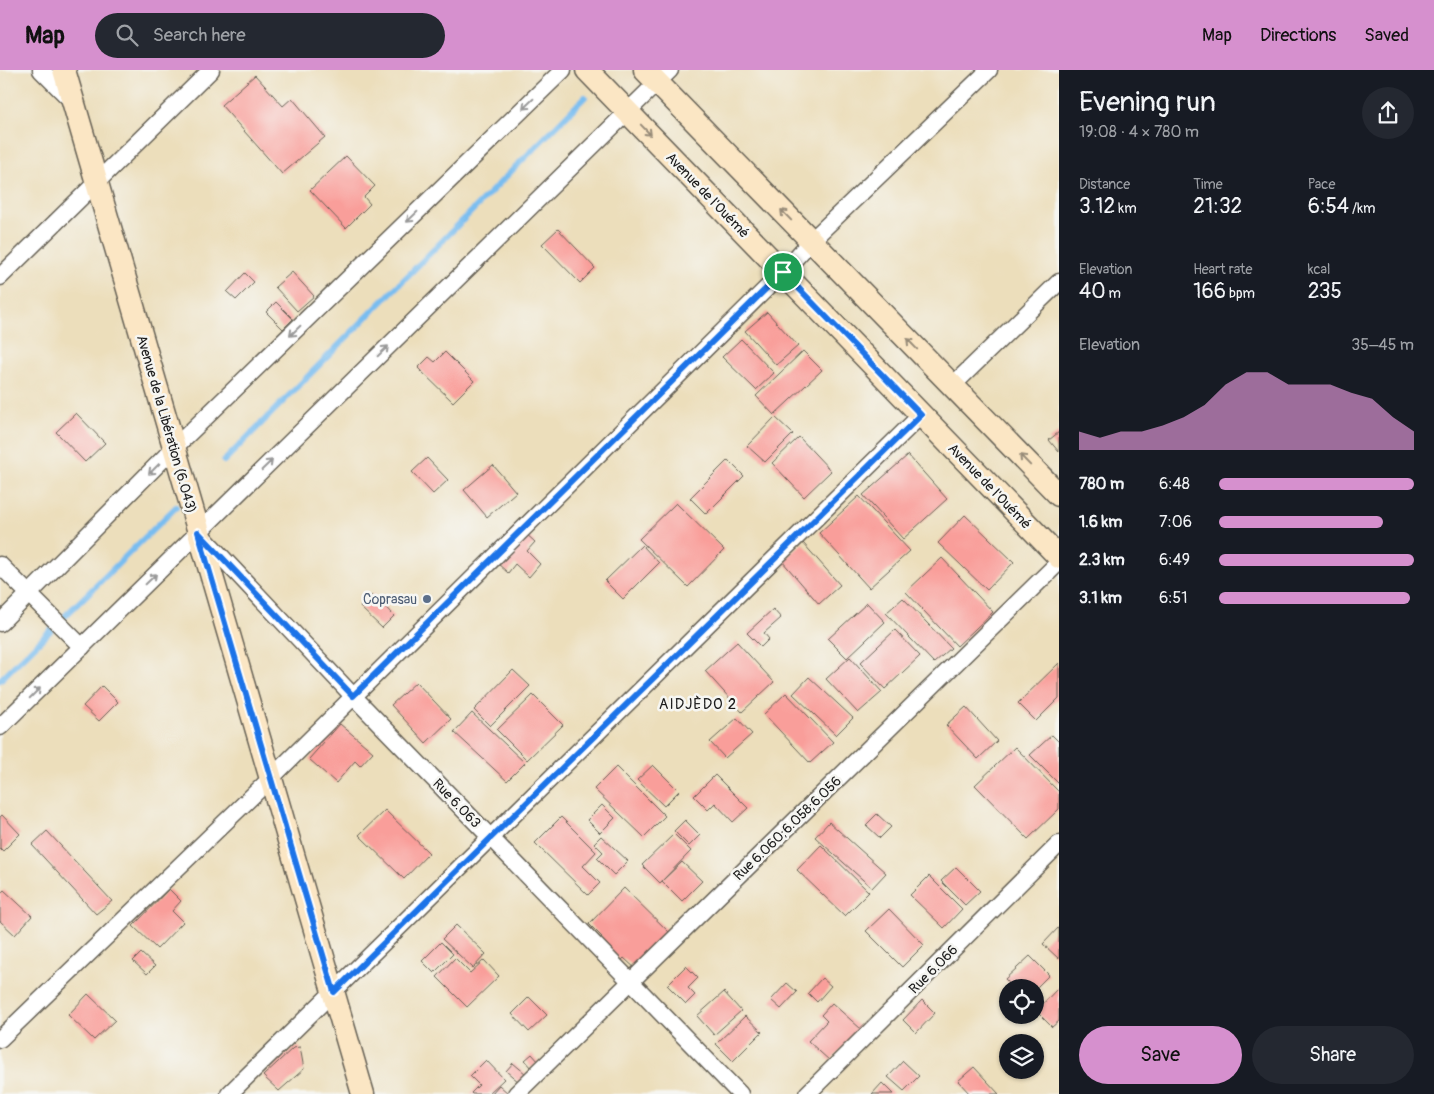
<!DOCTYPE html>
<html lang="en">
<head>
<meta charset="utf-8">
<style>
  :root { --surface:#171b24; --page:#242831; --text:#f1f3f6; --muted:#9ea1a6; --accent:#d690ce }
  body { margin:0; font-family:Pangolin,sans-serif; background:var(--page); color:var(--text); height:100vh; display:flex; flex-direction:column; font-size:19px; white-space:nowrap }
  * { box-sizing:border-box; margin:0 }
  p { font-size:16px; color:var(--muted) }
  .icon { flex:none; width:28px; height:28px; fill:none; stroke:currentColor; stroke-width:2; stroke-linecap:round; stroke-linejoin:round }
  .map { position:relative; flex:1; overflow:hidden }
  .panel { display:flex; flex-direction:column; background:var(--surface); width:375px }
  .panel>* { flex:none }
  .fabs { position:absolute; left:999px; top:909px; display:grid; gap:10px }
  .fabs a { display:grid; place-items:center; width:45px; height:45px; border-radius:50%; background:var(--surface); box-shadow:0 1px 4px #0004; font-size:25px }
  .pin { position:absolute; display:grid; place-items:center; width:42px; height:42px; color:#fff; margin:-21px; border:2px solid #fff; border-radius:50%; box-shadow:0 1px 5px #0007 }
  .round { display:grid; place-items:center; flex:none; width:52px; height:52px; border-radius:26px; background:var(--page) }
  .headline { display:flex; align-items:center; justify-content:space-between; height:85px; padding:0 20px }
  h1 { font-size:28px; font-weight:600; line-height:38px }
  .metrics { display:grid; grid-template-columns:repeat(3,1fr); gap:8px; height:85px; padding:5px 20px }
  .metrics div { display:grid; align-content:center }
  .metrics b { font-size:21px; font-weight:600 }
  .metrics small { font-size:14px; font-weight:400 }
  .metrics p { font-size:14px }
  .chart { height:140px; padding:10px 20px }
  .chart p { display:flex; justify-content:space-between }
  .chart svg { width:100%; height:90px; margin-top:5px; fill:var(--accent); opacity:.7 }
  .button { display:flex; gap:10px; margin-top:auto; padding:10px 20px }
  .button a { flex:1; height:58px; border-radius:30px; background:var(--accent); color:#111; font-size:20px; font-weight:600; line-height:58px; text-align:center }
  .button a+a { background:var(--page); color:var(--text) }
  ul { padding:0 20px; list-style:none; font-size:16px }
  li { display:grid; grid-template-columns:80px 60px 1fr; align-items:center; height:38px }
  li i { height:12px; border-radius:6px; background:var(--accent) }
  header { display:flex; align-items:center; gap:30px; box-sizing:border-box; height:70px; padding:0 25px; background:var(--accent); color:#111 }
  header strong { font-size:24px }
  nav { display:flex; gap:28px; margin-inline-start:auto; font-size:18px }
  .search { width:350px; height:45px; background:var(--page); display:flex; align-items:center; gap:12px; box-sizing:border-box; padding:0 18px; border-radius:28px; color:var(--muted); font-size:19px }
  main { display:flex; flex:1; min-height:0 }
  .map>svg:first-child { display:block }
</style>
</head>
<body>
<header>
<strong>Map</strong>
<div class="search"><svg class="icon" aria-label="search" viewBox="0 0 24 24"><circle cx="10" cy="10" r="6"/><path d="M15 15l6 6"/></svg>Search here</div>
<nav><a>Map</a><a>Directions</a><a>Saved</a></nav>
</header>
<main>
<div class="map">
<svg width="1059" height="1024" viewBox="0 0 1059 1024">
  <rect width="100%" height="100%" fill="#f6f6f2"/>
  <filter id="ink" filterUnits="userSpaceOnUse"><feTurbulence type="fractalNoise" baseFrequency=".02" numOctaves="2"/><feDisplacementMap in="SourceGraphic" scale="10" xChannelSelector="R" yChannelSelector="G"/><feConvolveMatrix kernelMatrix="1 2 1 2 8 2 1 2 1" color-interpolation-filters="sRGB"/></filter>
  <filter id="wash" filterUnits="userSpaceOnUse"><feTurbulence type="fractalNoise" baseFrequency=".0096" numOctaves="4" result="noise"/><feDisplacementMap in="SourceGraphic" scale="20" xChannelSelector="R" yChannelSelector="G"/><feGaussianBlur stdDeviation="1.12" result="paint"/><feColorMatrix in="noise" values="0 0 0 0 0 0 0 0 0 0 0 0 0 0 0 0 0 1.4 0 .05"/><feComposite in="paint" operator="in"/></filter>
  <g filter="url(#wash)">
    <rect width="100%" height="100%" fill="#ecdebb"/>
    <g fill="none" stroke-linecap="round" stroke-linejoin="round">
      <g stroke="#79bdf0" stroke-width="6">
        <polyline points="224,391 585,27"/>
        <polyline points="0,610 176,437"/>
      </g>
    </g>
    <g id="blocks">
      <g fill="#f99e9a">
        <polygon points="255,5 283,36 292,28 325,67 282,104 221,35"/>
        <polygon points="346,86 375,116 364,127 370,134 346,158 310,120"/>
        <polygon points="558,159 595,198 580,213 542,174"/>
        <polygon points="292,202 314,226 297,241 275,217"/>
        <polygon points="245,203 254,212 236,230 227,222"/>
        <polygon points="276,232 293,249 283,259 266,242"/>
        <polygon points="767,242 798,276 776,295 745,261"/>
        <polygon points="741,269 774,303 756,320 722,287"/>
        <polygon points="803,281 822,300 774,345 756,326"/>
        <polygon points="445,282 474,311 453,332 418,298 429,287 435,292"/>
        <polygon points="76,343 105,373 85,392 56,362"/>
        <polygon points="775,347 793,364 765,392 747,376"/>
        <polygon points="1059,362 1059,382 1049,370"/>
        <polygon points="799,367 831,401 804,427 772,393"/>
        <polygon points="908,385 947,429 903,469 863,425"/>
        <polygon points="427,388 448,410 433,424 412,402"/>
        <polygon points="728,390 744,406 706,444 690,428"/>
        <polygon points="493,395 516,422 487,447 464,420"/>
        <polygon points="859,426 910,481 869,518 819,463"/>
        <polygon points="676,433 724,480 688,517 639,469"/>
        <polygon points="965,445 1014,492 987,520 938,473"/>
        <polygon points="524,462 535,472 527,481 540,494 529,507 515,494 508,503 496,492"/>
        <polygon points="803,473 840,515 819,534 782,491"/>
        <polygon points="642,475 659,493 623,529 605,511"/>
        <polygon points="942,488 993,542 957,576 906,522"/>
        <polygon points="373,524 394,546 382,558 360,537"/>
        <polygon points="903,528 951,578 934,593 886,543"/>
        <polygon points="867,533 885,552 847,588 828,569"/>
        <polygon points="773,539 781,548 764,563 769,569 761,577 747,563"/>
        <polygon points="895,560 920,586 885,619 860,593"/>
        <polygon points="737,572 774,612 742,642 705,601"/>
        <polygon points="850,587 882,622 858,643 826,609"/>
        <polygon points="1059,593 1059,628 1036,651 1018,633"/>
        <polygon points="513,600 530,616 490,656 474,640"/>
        <polygon points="809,607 853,648 836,665 793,624"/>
        <polygon points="416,612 451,649 426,673 391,635"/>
        <polygon points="102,616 118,632 99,651 83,636"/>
        <polygon points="786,623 833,672 810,693 764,644"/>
        <polygon points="533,625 563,655 527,690 497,660"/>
        <polygon points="966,637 997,671 978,689 946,655"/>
        <polygon points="472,643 525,693 507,711 454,662"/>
        <polygon points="737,648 752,664 725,688 710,672"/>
        <polygon points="340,654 373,682 360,696 355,691 336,713 309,689"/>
        <polygon points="1052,665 1059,672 1059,714 1030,685"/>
        <polygon points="1015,677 1059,722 1059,739 1028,769 975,715"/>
        <polygon points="653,695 679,721 664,736 637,710"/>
        <polygon points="616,697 665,746 644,767 594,719"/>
        <polygon points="715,705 748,738 733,752 715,733 708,740 694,726"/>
        <polygon points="602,735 615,748 600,763 587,750"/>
        <polygon points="385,740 429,783 404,809 359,765"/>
        <polygon points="877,744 891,757 880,768 866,755"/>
        <polygon points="2,745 20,764 3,781 0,778 0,747"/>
        <polygon points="561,747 596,782 583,796 600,813 588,825 535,773"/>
        <polygon points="685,750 700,765 689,776 674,761"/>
        <polygon points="829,752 886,803 872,818 815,767"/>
        <polygon points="47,761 112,831 96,844 32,775"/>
        <polygon points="674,764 691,781 660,813 642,795"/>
        <polygon points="601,766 628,791 614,805 597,788 603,782 594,773"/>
        <polygon points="821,775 869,822 845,846 797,800"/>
        <polygon points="682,792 702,811 682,831 662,811"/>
        <polygon points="956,797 980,821 965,835 941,811"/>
        <polygon points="929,806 962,839 944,858 910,825"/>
        <polygon points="624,818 672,865 638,901 624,888 621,891 599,870 602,867 589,854"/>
        <polygon points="169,819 181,831 172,841 183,852 157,879 133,856"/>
        <polygon points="4,820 32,846 15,865 0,851 0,824"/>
        <polygon points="889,839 924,875 902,897 866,861"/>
        <polygon points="456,855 486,884 473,898 442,869"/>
        <polygon points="1059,857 1059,889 1043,874"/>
        <polygon points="441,872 453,884 434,903 422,891"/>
        <polygon points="141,883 155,896 147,904 133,891"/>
        <polygon points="1030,886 1049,905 1036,918 1014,918 1005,909"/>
        <polygon points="455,888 470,903 484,890 499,906 467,937 437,907"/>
        <polygon points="686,896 698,908 688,918 695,925 686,934 667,915"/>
        <polygon points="822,908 831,916 817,932 808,923"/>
        <polygon points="787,913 797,922 781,939 771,930"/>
        <polygon points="1059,917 1059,951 1052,957 1036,941"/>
        <polygon points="724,922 741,941 714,965 697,946"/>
        <polygon points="88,924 115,950 94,970 68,945"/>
        <polygon points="529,927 547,945 529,962 512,944"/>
        <polygon points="922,930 935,943 916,963 903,950"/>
        <polygon points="832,933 861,959 830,991 808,971 827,951 821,945"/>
        <polygon points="745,946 762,962 733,991 716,974"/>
        <polygon points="300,977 304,999 279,1021 263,1006 293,978"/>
        <polygon points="532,984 539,992 532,998 525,990"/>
        <polygon points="486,990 504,1009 488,1024 472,1024 471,1023 479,1015 470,1006"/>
        <polygon points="903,991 919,1006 904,1021 888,1007"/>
        <polygon points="513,993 526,1004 519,1012 506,1001"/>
        <polygon points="974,997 999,1024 970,1024 958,1011"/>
        <polygon points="882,1013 893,1024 872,1024"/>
        <polygon points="499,1015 509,1024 491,1024"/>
      </g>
    </g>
  </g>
  <g filter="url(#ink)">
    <use href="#blocks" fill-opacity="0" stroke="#656054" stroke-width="1"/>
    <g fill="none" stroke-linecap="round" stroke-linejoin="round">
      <defs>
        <g id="street">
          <polyline points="41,0 73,32"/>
          <polyline points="0,207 211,0"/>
          <polyline points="952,316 1059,212"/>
          <polyline points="202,466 353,626 740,1024"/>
          <polyline points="0,495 82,577"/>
          <polyline points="0,553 174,378 563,0"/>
          <polyline points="0,657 670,0"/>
          <polyline points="0,969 271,708 783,202 811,171 989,0"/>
          <polyline points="229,1024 921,345"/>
          <polyline points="516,1024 1059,492"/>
          <polyline points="807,1024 1059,774"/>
        </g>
        <g id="secondary">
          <polyline points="64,0 363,1024"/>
          <polyline points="587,0 1059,487"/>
          <polyline points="645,0 1059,425"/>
        </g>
      </defs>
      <use href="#street" stroke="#656054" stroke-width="19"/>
      <use href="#secondary" stroke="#656054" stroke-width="25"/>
      <use href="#street" stroke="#fff" stroke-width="16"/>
      <use href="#secondary" stroke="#fbe6c4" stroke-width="22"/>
    </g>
    <defs><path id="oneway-shaft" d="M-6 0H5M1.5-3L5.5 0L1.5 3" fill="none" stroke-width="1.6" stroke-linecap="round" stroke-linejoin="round" transform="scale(1.25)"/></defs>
    <g stroke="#999">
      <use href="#oneway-shaft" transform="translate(528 34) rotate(136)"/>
      <use href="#oneway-shaft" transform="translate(412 147) rotate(136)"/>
      <use href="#oneway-shaft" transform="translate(295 261) rotate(136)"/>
      <use href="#oneway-shaft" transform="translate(383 281) rotate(-44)"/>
      <use href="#oneway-shaft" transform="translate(267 395) rotate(-44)"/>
      <use href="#oneway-shaft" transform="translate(154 399) rotate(135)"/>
      <use href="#oneway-shaft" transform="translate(151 509) rotate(-44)"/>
      <use href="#oneway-shaft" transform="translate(35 623) rotate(-45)"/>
    </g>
    <g stroke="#978b78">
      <use href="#oneway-shaft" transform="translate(646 60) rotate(46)"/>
      <use href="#oneway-shaft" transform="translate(786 145) rotate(-134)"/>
      <use href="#oneway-shaft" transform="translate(912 274) rotate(-134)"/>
      <use href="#oneway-shaft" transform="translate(1025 390) rotate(-134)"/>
    </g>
  </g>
  <g fill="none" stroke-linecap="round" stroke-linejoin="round" filter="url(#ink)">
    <defs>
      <polygon id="route" points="783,202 921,345 334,922 198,462 353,626"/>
    </defs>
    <use href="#route" stroke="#fff" stroke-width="10"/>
    <use href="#route" stroke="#1a73e8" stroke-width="6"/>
  </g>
  <circle fill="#5c6f8a" stroke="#f6f6f2" stroke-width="2" cx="427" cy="529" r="5"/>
  <g text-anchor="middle" stroke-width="5" stroke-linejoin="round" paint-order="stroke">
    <g font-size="14" fill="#1c1c1c" stroke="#f6f6f2">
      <text transform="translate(708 125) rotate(46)" y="5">Avenue de l'Ouémé</text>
      <text transform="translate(167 354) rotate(74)" y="5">Avenue de la Libération (6.043)</text>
      <text transform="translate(990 416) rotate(46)" y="5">Avenue de l'Ouémé</text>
      <text transform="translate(457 733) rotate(46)" y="5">Rue 6.063</text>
      <text transform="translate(787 758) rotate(-44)" y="5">Rue 6.060;6.058;6.056</text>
      <text transform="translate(933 899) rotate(-45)" y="5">Rue 6.066</text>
    </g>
    <g font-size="14" fill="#4e5e75" stroke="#f6f6f2" text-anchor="end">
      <text x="417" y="534">Coprasau</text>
    </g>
    <g font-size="15" letter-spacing="1" fill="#1c1c1c" stroke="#f6f6f2">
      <text x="698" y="639">AIDJÈDO 2</text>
    </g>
  </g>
</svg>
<div class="fabs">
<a><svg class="icon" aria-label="locate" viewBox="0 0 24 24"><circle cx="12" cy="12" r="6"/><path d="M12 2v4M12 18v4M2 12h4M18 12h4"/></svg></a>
<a><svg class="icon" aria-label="layers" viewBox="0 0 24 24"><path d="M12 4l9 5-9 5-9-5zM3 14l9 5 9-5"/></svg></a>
</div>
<div class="pin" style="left:783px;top:202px;background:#1e9e55"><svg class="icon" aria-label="arrive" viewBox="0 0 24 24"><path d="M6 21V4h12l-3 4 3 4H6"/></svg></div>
</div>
<section class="panel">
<div class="headline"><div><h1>Evening run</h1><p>19:08 · 4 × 780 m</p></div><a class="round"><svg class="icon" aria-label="share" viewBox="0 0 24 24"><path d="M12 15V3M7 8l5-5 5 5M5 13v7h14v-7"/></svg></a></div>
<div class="metrics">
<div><p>Distance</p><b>3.12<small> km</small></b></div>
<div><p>Time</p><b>21:32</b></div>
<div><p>Pace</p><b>6:54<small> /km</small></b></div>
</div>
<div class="metrics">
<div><p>Elevation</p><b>40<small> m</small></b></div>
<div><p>Heart rate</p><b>166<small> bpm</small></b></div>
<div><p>kcal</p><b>235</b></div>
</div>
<div class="chart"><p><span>Elevation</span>35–45 m</p>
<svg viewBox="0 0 160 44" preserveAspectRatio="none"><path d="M0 44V35L10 38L20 35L30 35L40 32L50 28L60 22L70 12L80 6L90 6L100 12L110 12L120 12L130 16L140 19L150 28L160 35V44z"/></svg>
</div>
<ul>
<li><b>780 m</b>6:48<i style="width:100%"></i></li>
<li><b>1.6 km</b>7:06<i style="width:84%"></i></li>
<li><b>2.3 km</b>6:49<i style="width:100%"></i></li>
<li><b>3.1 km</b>6:51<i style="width:98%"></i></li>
</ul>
<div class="button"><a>Save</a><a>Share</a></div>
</section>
</main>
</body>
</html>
